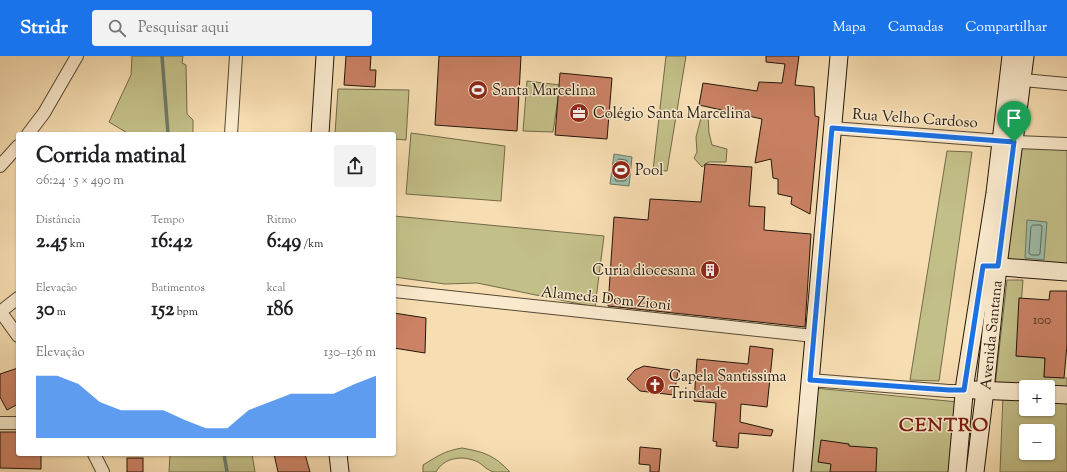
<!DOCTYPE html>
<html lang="pt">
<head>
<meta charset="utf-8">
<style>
  :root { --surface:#fff; --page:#f2f2f2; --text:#202124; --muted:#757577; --accent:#1a73e8 }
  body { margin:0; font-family:"Sorts Mill Goudy",serif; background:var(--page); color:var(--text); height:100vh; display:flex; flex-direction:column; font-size:15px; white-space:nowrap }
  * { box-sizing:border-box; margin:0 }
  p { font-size:13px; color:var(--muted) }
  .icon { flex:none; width:22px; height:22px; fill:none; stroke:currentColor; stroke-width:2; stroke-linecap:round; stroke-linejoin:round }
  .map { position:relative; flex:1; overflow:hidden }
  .side { position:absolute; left:16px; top:76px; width:380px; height:324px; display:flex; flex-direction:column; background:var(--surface); border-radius:4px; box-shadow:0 1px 3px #0004 }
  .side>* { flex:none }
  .controls { position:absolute; left:1019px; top:324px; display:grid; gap:8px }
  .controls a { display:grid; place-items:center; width:36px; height:36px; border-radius:4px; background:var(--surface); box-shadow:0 1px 3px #0004; font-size:20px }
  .pin { position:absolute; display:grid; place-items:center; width:34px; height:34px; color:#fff; margin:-41px -17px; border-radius:50% 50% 50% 0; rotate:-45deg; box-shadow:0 0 4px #0007 }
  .pin .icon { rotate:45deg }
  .round { display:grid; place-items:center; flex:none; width:42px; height:42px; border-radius:4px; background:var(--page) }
  .overview { display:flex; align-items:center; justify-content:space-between; height:68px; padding:0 20px }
  h1 { font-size:22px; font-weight:700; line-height:30px }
  .metrics { display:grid; grid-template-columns:repeat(3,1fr); gap:6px; height:68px; padding:4px 20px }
  .metrics div { display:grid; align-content:center }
  .metrics b { font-size:20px; font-weight:700 }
  .metrics small { font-size:11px; font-weight:400 }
  .metrics p { font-size:11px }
  .chart { height:112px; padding:8px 20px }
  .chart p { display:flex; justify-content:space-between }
  .chart svg { width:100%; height:72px; margin-top:4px; fill:var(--accent); opacity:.7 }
  header { display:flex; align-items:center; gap:24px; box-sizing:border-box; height:56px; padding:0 20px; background:var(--accent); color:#fff }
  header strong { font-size:19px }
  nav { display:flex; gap:22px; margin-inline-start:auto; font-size:14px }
  .search { width:280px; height:36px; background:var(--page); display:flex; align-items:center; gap:10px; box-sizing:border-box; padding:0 14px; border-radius:4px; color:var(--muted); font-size:15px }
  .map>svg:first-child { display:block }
</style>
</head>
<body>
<header>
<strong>Stridr</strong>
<div class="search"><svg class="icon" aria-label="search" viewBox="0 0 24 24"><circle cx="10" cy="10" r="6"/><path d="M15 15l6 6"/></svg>Pesquisar aqui</div>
<nav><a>Mapa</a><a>Camadas</a><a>Compartilhar</a></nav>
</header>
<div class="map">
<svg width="1067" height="416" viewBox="0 0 1067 416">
  <rect width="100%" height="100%" fill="#f7deb2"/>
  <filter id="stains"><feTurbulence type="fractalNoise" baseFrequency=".005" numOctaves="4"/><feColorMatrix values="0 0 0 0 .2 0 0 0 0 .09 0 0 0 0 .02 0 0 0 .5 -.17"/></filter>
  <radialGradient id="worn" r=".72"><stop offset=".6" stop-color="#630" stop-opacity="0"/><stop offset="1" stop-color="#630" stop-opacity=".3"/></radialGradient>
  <g fill="#c3bf88" stroke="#726a49" fill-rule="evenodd">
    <polygon points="132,0 183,0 182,7 186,9 187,58 193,64 193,78 129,78 109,66 131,19"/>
    <polygon points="666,0 686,0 667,115 653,114"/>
    <polygon points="527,25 560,29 553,76 523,75"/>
    <polygon points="338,33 409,34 406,84 394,83 394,78 335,78"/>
    <polygon points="708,60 709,77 712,89 727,93 726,106 708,106 702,111 694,102 697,96 696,81 701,62"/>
    <polygon points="411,77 505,90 501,145 406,138"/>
    <polygon points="1018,89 1067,93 1067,210 1007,206"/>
    <polygon points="947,95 972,96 939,325 910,324"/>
    <polygon points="394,160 604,180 595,251 477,227 445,228 394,221"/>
    <polygon points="1007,224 1023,224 1017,300 1045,302 1044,321 1067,322 1067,335 1048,331 995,330"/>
    <polygon points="815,332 958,346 952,416 809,416"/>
    <path d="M1003 339 1026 341V353H1048V343L1067 344V416H1000ZM1026 375H1048V397H1026Z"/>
    <path d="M462 392C484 396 494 399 510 416 505 416 498 416 494 416 488 415 483 409 478 406 463 399 444 401 436 416H423V409C438 400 444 395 462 392Z"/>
    <polygon points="170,398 252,398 255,416 169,416"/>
  </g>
  <g fill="#9ebca9" stroke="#6c7a69">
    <polygon points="614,98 632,101 629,130 610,128"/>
    <polygon points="1027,164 1047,166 1044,204 1025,202"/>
  </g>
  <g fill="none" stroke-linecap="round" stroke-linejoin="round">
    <g stroke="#60695a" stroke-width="1">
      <polygon points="619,103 626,104 627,105 626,124 624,125 616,125 615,123 617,105"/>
      <polygon points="1033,169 1041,169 1042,171 1040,197 1039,199 1031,199 1029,197 1031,171"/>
    </g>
    <g stroke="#6c7a69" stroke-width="3.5">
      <polyline points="162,0 168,78"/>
      <polyline points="224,398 227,416"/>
    </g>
  </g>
  <g fill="#cb8265" stroke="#21160a">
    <polygon points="346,0 371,0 370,14 376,14 375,31 344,29"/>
    <polygon points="439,0 521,0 517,75 435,69"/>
    <polygon points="766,0 799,0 795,29 814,31 815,60 819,61 810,158 791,148 792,141 778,138 778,123 773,122 771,103 755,107 762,63 699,49 703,27 757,35 759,26 782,27 785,8 766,6"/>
    <polygon points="560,17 612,22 607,83 555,79"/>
    <polygon points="705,108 752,111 749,150 765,151 764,174 811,178 805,271 608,250 614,161 648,164 650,143 701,146"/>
    <polygon points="1050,235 1067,235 1067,289 1064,322 1044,321 1045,302 1016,300 1019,242 1049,244"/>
    <polygon points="394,257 426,262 425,297 394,292"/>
    <polygon points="750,290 773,293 767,351 741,348 740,366 773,374 771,380 739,377 738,392 716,390 717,386 713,385 716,347 694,345 697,303 748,308"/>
    <polygon points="644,310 678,315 674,339 640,335 627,323 635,314"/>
    <polygon points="18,312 18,348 7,354 0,341 0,318"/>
    <polygon points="0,376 18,376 18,398 41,398 41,413 0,412"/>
    <polygon points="821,384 849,388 849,390 877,392 876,416 830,416 831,408 818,406"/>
    <polygon points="640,391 661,393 659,416 650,416 650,409 639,408"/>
    <polygon points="274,398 305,398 310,416 278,416"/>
    <rect x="127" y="402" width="16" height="14"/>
  </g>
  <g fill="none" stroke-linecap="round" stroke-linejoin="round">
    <defs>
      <g id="street">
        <polyline points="1023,24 1067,28"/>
        <polyline points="832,72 1015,86 1067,88"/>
        <polyline points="28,78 44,57 77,0"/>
        <polyline points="231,78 236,0"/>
        <polyline points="0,110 18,90"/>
        <polyline points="394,235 814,280"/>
        <polyline points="0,255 18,280"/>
        <polyline points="0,256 18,242"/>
        <polyline points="810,324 949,335 964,335"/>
        <polyline points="0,367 18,367"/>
        <polyline points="94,398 103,416"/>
      </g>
      <g id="secondary">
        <polyline points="320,78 325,0"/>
        <polyline points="988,210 1067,216"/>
        <polyline points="974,334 1026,336"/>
        <polyline points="1048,338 1067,339"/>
        <polyline points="338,398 340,416"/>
        <polyline points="802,416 839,0"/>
        <polyline points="957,416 965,327 995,137 1011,0"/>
        <polyline points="975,416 985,334 998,210 1025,0"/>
      </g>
    </defs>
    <use href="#street" stroke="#564834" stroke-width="14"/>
    <use href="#secondary" stroke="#21160a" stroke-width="19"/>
    <use href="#street" stroke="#faeacd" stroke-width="12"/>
    <use href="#secondary" stroke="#faeacd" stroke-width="17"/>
  </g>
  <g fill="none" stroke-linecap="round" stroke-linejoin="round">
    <defs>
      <polygon id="route" points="832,72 1014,86 998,210 983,210 964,334 949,334 810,324"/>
    </defs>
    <use href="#route" stroke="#fff" stroke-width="8"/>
    <use href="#route" stroke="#1a73e8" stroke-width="5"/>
  </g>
  <defs>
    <symbol id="stadium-disc" viewBox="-11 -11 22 22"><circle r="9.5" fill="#8f2418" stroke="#faeacd"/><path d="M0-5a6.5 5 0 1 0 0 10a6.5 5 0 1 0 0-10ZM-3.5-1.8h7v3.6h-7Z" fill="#fff"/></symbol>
    <symbol id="office-disc" viewBox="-11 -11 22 22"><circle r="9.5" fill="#8f2418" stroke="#faeacd"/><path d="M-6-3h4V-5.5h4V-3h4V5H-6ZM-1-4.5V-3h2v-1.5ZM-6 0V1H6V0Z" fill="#fff"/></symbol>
    <symbol id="building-disc" viewBox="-11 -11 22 22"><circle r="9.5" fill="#8f2418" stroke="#faeacd"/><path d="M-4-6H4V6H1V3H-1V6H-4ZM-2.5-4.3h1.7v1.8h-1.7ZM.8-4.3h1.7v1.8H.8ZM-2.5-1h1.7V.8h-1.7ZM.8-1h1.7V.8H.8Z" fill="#fff"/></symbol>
    <symbol id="church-disc" viewBox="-11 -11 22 22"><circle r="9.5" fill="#8f2418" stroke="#faeacd"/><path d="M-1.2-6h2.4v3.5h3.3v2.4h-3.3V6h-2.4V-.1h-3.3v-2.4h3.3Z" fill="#fff"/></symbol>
  </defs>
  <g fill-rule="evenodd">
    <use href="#stadium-disc" x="467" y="23" width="22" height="22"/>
    <use href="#office-disc" x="568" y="46" width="22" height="22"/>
    <use href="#stadium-disc" x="610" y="103" width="22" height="22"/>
    <use href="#building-disc" x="699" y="203" width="22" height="22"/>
    <use href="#church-disc" x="644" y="318" width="22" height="22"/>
  </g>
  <g text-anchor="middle" stroke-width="3" stroke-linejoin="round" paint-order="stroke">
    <g font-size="13" fill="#4c3121">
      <text x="1042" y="268">100</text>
    </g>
    <g font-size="15" fill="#21160a" stroke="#faeacd" text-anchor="start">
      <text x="492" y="39">Santa Marcelina</text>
      <text x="593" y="62">Colégio Santa Marcelina</text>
      <text x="635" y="119">Pool</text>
      <text x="696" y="219" text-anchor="end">Curia diocesana</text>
      <text x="669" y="325">Capela Santissima<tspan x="669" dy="17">Trindade</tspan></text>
    </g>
    <g font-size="15" fill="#21160a" stroke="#faeacd">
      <text transform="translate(915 62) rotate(4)" y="5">Rua Velho Cardoso</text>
      <text transform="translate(606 242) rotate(6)" y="5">Alameda Dom Zioni</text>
      <text transform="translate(991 279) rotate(-84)" y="5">Avenida Santana</text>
    </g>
    <g font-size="19" font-weight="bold" letter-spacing="1" fill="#7a1f14" stroke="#faeacd">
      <text x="944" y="375">CENTRO</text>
    </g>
  </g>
  <rect width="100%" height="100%" filter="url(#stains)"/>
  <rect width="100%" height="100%" fill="url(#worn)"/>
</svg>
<div class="controls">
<a>+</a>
<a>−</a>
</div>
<div class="pin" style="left:1014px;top:86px;background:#1e9e55"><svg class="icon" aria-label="arrive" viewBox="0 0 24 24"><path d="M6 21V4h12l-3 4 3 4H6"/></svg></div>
<section class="side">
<div class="overview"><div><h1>Corrida matinal</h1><p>06:24 · 5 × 490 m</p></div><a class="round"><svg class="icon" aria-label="share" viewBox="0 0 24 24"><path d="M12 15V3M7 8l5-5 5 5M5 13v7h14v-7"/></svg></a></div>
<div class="metrics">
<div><p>Distância</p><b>2.45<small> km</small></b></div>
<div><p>Tempo</p><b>16:42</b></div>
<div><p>Ritmo</p><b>6:49<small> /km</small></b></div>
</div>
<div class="metrics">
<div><p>Elevação</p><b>30<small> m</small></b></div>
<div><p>Batimentos</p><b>152<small> bpm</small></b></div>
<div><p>kcal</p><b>186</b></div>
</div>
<div class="chart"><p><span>Elevação</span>130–136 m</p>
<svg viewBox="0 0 160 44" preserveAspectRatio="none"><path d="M0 44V6L10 6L20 11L30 22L40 27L50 27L60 27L70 33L80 38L90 38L100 27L110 22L120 17L130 17L140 17L150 11L160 6V44z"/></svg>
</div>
</section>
</div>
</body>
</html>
